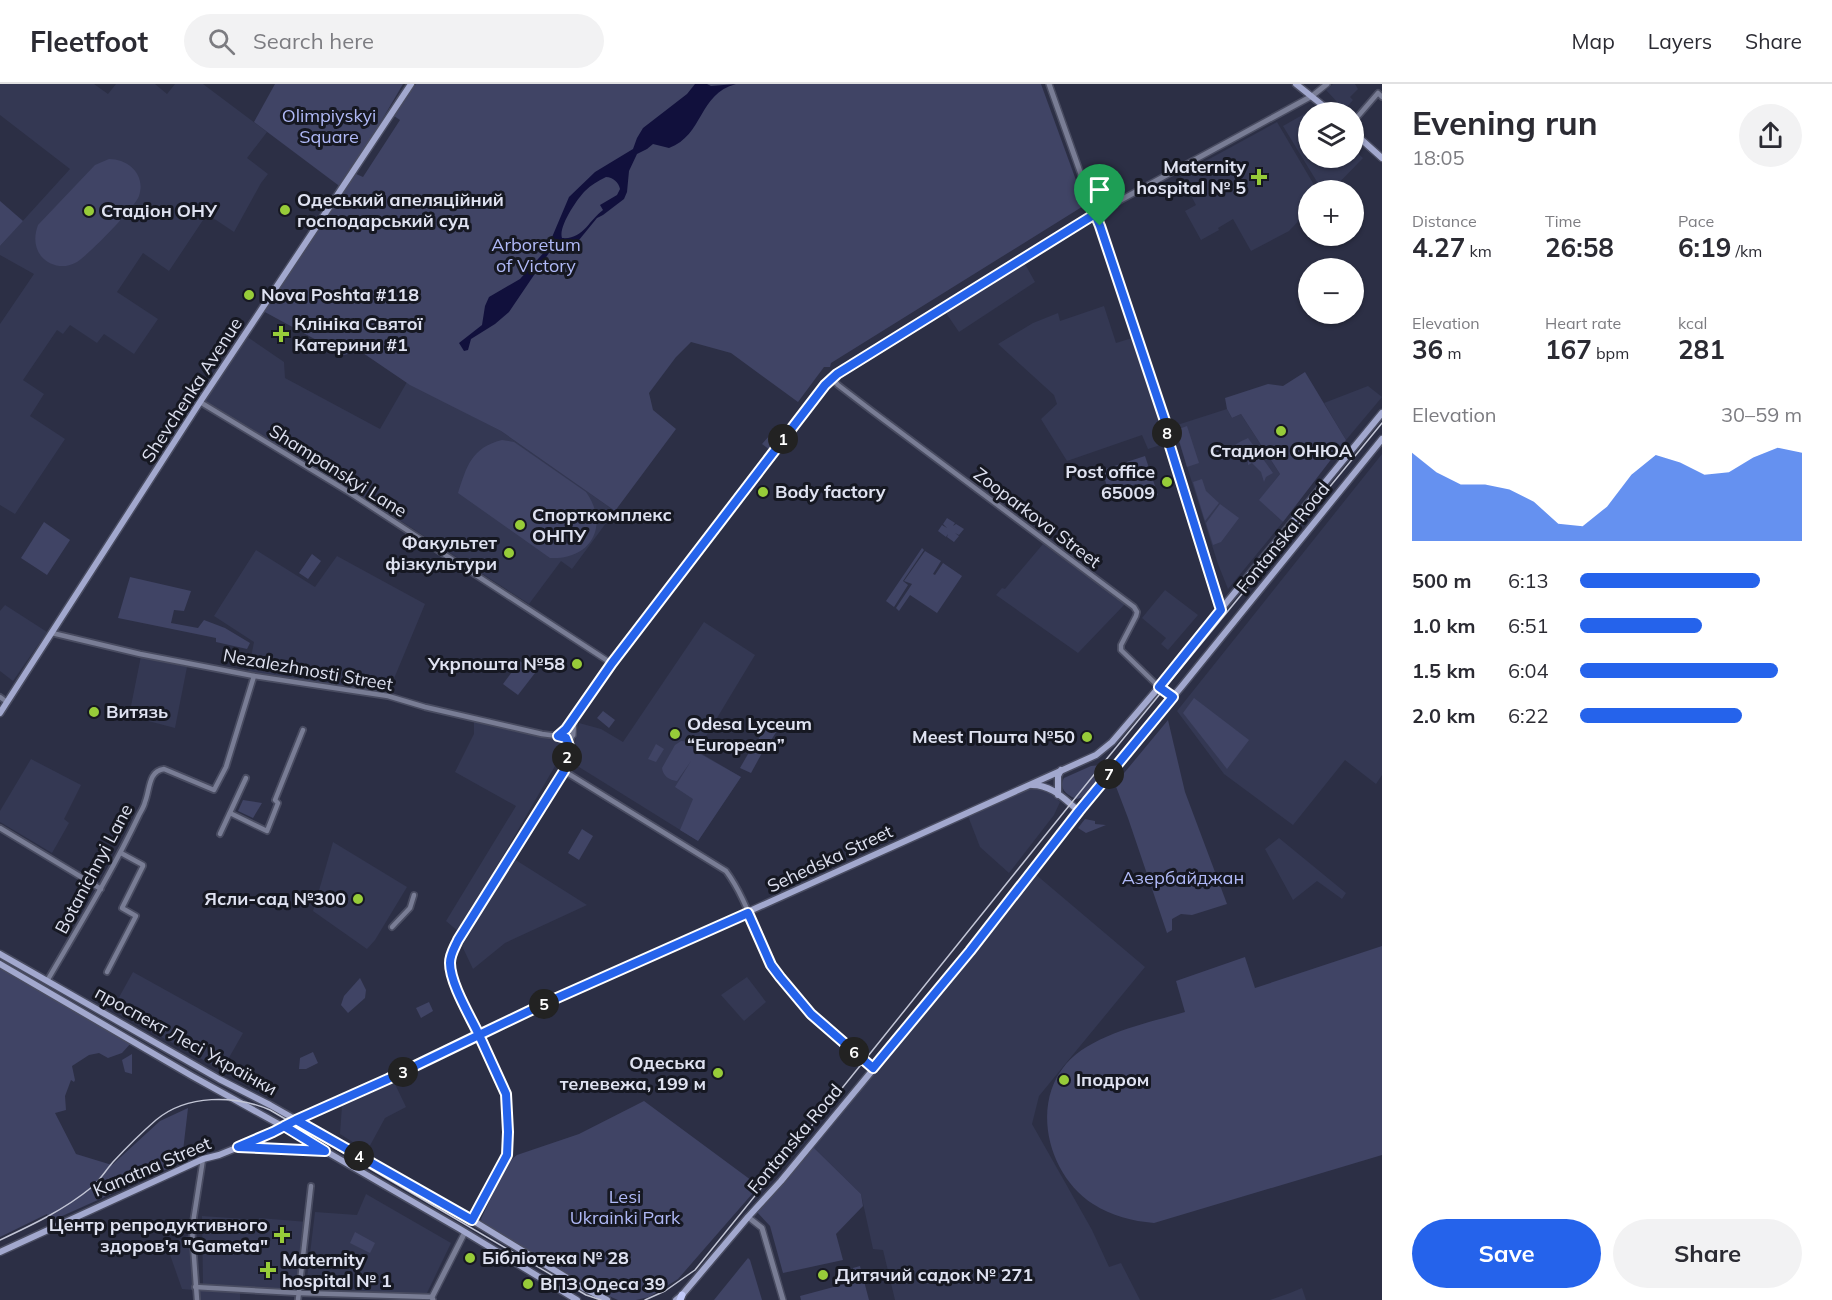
<!DOCTYPE html>
<html lang="en">
<head>
<meta charset="utf-8">
<style>
  :root { --surface:#fff; --page:#f2f2f3; --text:#2b2b33; --muted:#7c7c81; --line:#e1e1e2; --accent:#2563eb }
  body { margin:0; font-family:Mulish,sans-serif; background:var(--page); color:var(--text); height:100vh; display:flex; flex-direction:column; font-size:22px; white-space:nowrap }
  * { box-sizing:border-box; margin:0 }
  p { font-size:20px; color:var(--muted) }
  .icon { flex:none; width:33px; height:33px; fill:none; stroke:currentColor; stroke-width:2; stroke-linecap:round; stroke-linejoin:round }
  .map { position:relative; flex:1; overflow:hidden }
  .drawer { display:flex; flex-direction:column; background:var(--surface); width:450px }
  .drawer>* { flex:none }
  .fabs { position:absolute; left:1298px; top:18px; display:grid; gap:12px }
  .fabs a { display:grid; place-items:center; width:66px; height:66px; border-radius:50%; background:var(--surface); box-shadow:0 2px 4px #0004; font-size:30px }
  .pin { position:absolute; display:grid; place-items:center; width:51px; height:51px; color:#fff; margin:-62px -26px; border-radius:50% 50% 50% 0; rotate:-45deg; box-shadow:0 0 6px #0007 }
  .pin .icon { rotate:45deg }
  .km { position:absolute; width:30px; height:30px; margin:-15px; border-radius:50%; background:#222; color:#fff; font-size:16px; line-height:30px; text-align:center }
  .round { display:grid; place-items:center; flex:none; width:63px; height:63px; border-radius:32px; background:var(--page) }
  .head { display:flex; align-items:center; justify-content:space-between; height:102px; padding:0 30px }
  h1 { font-size:33px; font-weight:700; line-height:45px }
  .figures { display:grid; grid-template-columns:repeat(3,1fr); gap:9px; height:102px; padding:6px 30px }
  .figures div { display:grid; align-content:center }
  .figures b { font-size:26px; font-weight:700 }
  .figures small { font-size:16px; font-weight:400 }
  .figures p { font-size:16px }
  .chart { height:168px; padding:12px 30px }
  .chart p { display:flex; justify-content:space-between }
  .chart svg { width:100%; height:108px; margin-top:6px; fill:var(--accent); opacity:.7 }
  .button { display:flex; gap:12px; margin-top:auto; padding:12px 30px }
  .button a { flex:1; height:69px; border-radius:36px; background:var(--accent); color:#fff; font-size:24px; font-weight:700; line-height:69px; text-align:center }
  .button a+a { background:var(--page); color:var(--text) }
  ul { padding:0 30px; list-style:none; font-size:20px }
  li { display:grid; grid-template-columns:96px 72px 1fr; align-items:center; height:45px }
  li i { height:15px; border-radius:8px; background:var(--accent) }
  header { display:flex; align-items:center; gap:36px; box-sizing:border-box; height:84px; padding:0 30px; background:var(--surface); border-bottom:2px solid var(--line) }
  header strong { font-size:28px }
  nav { display:flex; gap:33px; margin-inline-start:auto; font-size:21px }
  .search { width:420px; height:54px; background:var(--page); display:flex; align-items:center; gap:15px; box-sizing:border-box; padding:0 21px; border-radius:33px; color:var(--muted); font-size:22px }
  main { display:flex; flex:1; min-height:0 }
  .map>svg:first-child { display:block }
</style>
</head>
<body>
<header>
<strong>Fleetfoot</strong>
<div class="search"><svg class="icon" aria-label="search" viewBox="0 0 24 24"><circle cx="10" cy="10" r="6"/><path d="M15 15l6 6"/></svg>Search here</div>
<nav><a>Map</a><a>Layers</a><a>Share</a></nav>
</header>
<main>
<div class="map">
<svg width="1382" height="1216" viewBox="0 0 1382 1216">
  <rect width="100%" height="100%" fill="#2c2f45"/>
  <g fill="#343853">
    <polygon points="0,0 94,0 108,10 116,0 155,0 167,10 175,0 203,0 267,48 247,74 268,90 261,99 234,148 207,130 169,187 143,169 117,208 158,235 134,270 104,250 97,259 70,241 63,250 57,246 23,296 44,310 30,332 65,355 15,430 0,421 0,240 34,190 0,171 0,162 70,85 0,31"/>
    <polygon points="1333,0 1355,0 1358,5 1350,13 1353,16 1345,25 1338,19 1326,6"/>
    <polygon points="1313,25 1317,28 1308,28 1308,74 1353,74 1353,65 1363,74 1332,106 1322,106 1283,42"/>
    <polygon points="1277,38 1317,106 1308,106 1308,127 1289,147 1251,167 1233,135 1218,144 1219,146 1201,156 1185,127 1196,121 1180,91"/>
    <polygon points="1025,180 1035,198 959,248 946,229"/>
    <polygon points="1104,222 1116,259 1132,254 1167,359 1148,365 1142,351 1067,377 1041,335 1057,320 1054,311 998,260 1033,239 1058,229 1060,237"/>
    <polygon points="246,252 284,278 285,294 380,345 407,298 501,347 615,427 572,485 561,477 529,520 330,391 202,318"/>
    <polygon points="1368,302 1382,313 1346,356 1324,319"/>
    <polygon points="1227,325 1232,334 1241,330 1280,390 1260,416 1283,438 1228,505 1218,480 1174,342"/>
    <polygon points="1382,370 1382,691 1376,700 1345,676 1293,741 1224,690 1177,627"/>
    <polygon points="1043,460 1125,520 1078,569 996,511 1002,504 1005,505"/>
    <polygon points="256,466 315,503 337,472 425,520 388,609 248,588 254,558 214,532"/>
    <polygon points="1165,506 1198,531 1168,566 1161,560 1166,554 1142,534"/>
    <polygon points="5,521 47,548 13,597 0,587 0,527"/>
    <polygon points="704,538 755,571 697,667 741,693 698,757 571,678 579,639 601,645 623,658"/>
    <polygon points="141,572 187,583 175,644 129,632"/>
    <polygon points="474,635 560,655 564,658 566,663 459,848 446,837 516,722 455,688 474,650"/>
    <polygon points="31,675 81,701 64,735 69,739 52,769 0,738 0,727"/>
    <polygon points="1028,703 1044,705 1056,713 1060,718 1054,731 1009,789 980,763 968,732"/>
    <polygon points="1279,754 1346,809 1342,815 1317,797 1293,816 1265,765"/>
    <polygon points="333,758 407,803 375,856 367,865 313,827"/>
    <polygon points="511,773 587,821 505,859 473,885 462,862 461,855"/>
    <polygon points="1034,789 1145,883 1039,1012 1032,1040 1092,1146 1109,1183 1121,1179 1140,1216 895,1216 883,1166 873,1165 861,1110 811,1061"/>
    <polygon points="133,888 243,949 222,986 112,926"/>
    <polygon points="747,893 766,918 744,937 721,911"/>
    <polygon points="394,998 406,1023 385,1034 367,1067 340,1050 342,1022"/>
    <polygon points="366,1110 451,1159 426,1211 306,1203 315,1128 357,1131"/>
    <polygon points="202,1132 259,1136 259,1134 308,1138 300,1205 203,1201"/>
    <polygon points="189,1151 194,1206 182,1205 167,1162"/>
    <polygon points="196,1203 240,1206 240,1216 197,1216"/>
    <polygon points="1302,1204 1306,1216 1270,1216 1290,1209"/>
  </g>
  <g fill="#404465">
    <polygon points="275,0 403,0 342,104 254,38"/>
    <polygon points="416,0 1041,0 1085,121 831,279 830,283 824,283 798,318 731,269 691,258 676,273 649,309 653,326 676,345 615,427 501,347 410,301 360,267 344,271 263,227 354,89 363,93 400,36 394,32"/>
    <path d="M109 75C129 75 146 91 139 112 136 122 85 175 75 179 64 185 49 182 41 172 34 163 34 152 38 141L95 81Z"/>
    <polygon points="0,117 23,137 0,162"/>
    <polygon points="1305,288 1346,356 1283,438 1259,416 1280,390 1241,330 1232,334 1227,325 1225,314 1268,300 1283,302"/>
    <polygon points="1187,342 1199,379 1187,383 1176,346"/>
    <polygon points="779,349 781,351 770,366 762,360 770,351 774,354"/>
    <path d="M1248 354 1273 389 1266 393 1264 398 1261 388 1252 379 1248 381C1248 374 1247 370 1239 368L1234 370 1232 373 1230 372C1228 362 1240 358 1248 354Z"/>
    <path d="M502 356 514 358 586 408C610 442 591 476 550 474L458 409C467 382 471 364 502 356Z"/>
    <polygon points="1145,372 1158,411 1142,416 1136,400 1109,409 1102,386"/>
    <polygon points="1202,395 1206,407 1219,419 1205,437 1193,398"/>
    <polygon points="1220,420 1239,434 1221,458 1213,461 1206,439"/>
    <polygon points="947,434 955,439 953,442 956,440 964,445 959,451 955,449 959,452 954,458 947,453 948,450 946,453 938,447 942,441 947,444 943,440"/>
    <polygon points="44,438 70,456 47,491 21,474"/>
    <polygon points="922,464 924,466 903,497 908,501 894,523 886,517"/>
    <polygon points="925,467 941,477 933,490 935,491 943,479 962,492 937,529 910,511 899,527 896,524 912,500 904,497"/>
    <polygon points="312,470 321,477 308,495 299,489"/>
    <polygon points="130,493 191,507 184,527 174,526 171,539 198,544 204,536 225,544 250,559 247,565 216,558 216,554 118,534"/>
    <polygon points="520,577 535,589 518,611 503,600"/>
    <polygon points="1194,614 1249,656 1227,685 1183,629"/>
    <polygon points="603,627 615,636 609,644 597,634"/>
    <polygon points="1168,636 1185,708 1227,820 1192,831 1181,830 1172,835 1172,846 1167,849 1128,734 1115,700"/>
    <polygon points="775,639 780,642 763,669 754,663 767,640 777,646 772,642"/>
    <path d="M681 657C689 657 694 663 695 671L697 668 741 693 698 757 680 746 693 715 675 703 691 677 677 697C669 696 663 692 662 684L675 661Z"/>
    <polygon points="656,660 664,665 656,678 648,675"/>
    <polygon points="752,663 762,669 751,689 740,684"/>
    <path d="M1101 681 1107 686 1106 689 1090 711 1077 715C1068 712 1058 705 1064 694L1091 682Z"/>
    <polygon points="243,716 262,719 253,734 238,727"/>
    <polygon points="1085,735 1095,737 1095,740 1106,741 1086,749 1078,744"/>
    <polygon points="582,745 593,752 579,776 568,769"/>
    <path d="M1382 862V1071L1154 1139C1132 1137 1112 1132 1093 1120 1049 1092 1030 1022 1066 980 1092 950 1148 939 1185 928L1176 897 1245 873 1255 904Z"/>
    <polygon points="0,883 131,959 122,969 108,974 99,969 89,971 72,982 75,996 74,998 71,996 65,1012 66,1026 55,1029 76,1070 112,1081 160,1037 188,1024 183,1067 187,1076 51,1137 47,1130 0,1153"/>
    <polygon points="360,894 366,906 365,914 348,929 341,921 344,912"/>
    <polygon points="429,918 433,927 421,934 416,924"/>
    <polygon points="313,968 318,979 306,985 299,985 300,974"/>
    <polygon points="132,970 132,990 125,988 122,976"/>
    <polygon points="644,1017 759,1102 678,1195 649,1213 636,1216 618,1216 597,1207 482,1139 481,1135 507,1079 517,1071 579,1050"/>
    <polygon points="811,1061 861,1110 863,1122 836,1150 843,1176 783,1189 770,1142 756,1127"/>
    <polygon points="355,1148 375,1159 370,1169 350,1159"/>
    <polygon points="748,1174 750,1176 762,1216 714,1216"/>
    <polygon points="860,1182 869,1216 801,1216 800,1212 856,1197 853,1184"/>
  </g>
  <path fill="#11103c" fill-rule="evenodd" d="M695 0H707L711 2 736 0C698 10 704 51 669 64L653 60 647 65 637 70 629 87 627 108 624 115 603 131 597 134 579 156 553 163 509 228 495 240 471 255 468 266 464 267 459 259 482 241 485 222 489 213 520 195 547 165 569 113 595 88 633 65 637 54 643 44 687 10ZM606 93C613 93 619 99 620 105L617 111 600 121 603 126C589 136 583 156 562 154 558 143 577 115 585 107 591 101 598 97 606 93Z"/>
  <g fill="none" stroke-linecap="round" stroke-linejoin="round">
    <defs>
      <g id="minor">
        <polyline points="1353,38 1378,9 1382,13"/>
        <polyline points="831,293 838,301 872,327 1134,523 1137,528 1136,532 1121,561 1121,566 1159,603 1173,613"/>
        <polyline points="200,318 347,407 611,579"/>
        <polyline points="52,549 140,570 254,592 388,612 425,623 542,650 565,653"/>
        <polyline points="0,613 7,618"/>
        <path d="M564 687 726 787C746 814 755 848 770 878 776 889 785 899 792 908 816 936 844 961 873 984"/>
        <polyline points="230,729 267,747 278,719 275,716 303,646"/>
        <polyline points="0,744 101,805"/>
        <polyline points="220,750 246,694"/>
        <polyline points="392,843 410,824 414,811"/>
        <polyline points="107,888 136,832 122,824 143,782 143,781 121,769"/>
        <path d="M47 897C79 842 112 788 139 731 141 727 144 723 145 718 150 706 148 687 164 685L214 706 226 683 254 592"/>
        <polyline points="472,1136 507,1071 508,1048 506,1010 479,951"/>
        <polyline points="195,1203 299,1209 432,1213"/>
        <polyline points="197,1216 192,1145 203,1075"/>
        <polyline points="298,1216 311,1102"/>
      </g>
      <g id="tertiary">
        <polyline points="1049,0 1095,130 1166,340 1169,359 1222,524"/>
        <polyline points="566,645 611,579 831,293 875,265 1095,130 1312,12 1327,0"/>
        <polyline points="572,646 566,645 564,648 565,653 569,655 573,651 574,634"/>
        <path d="M479 951C470 932 450 899 450 879 450 870 455 863 458 856L564 687 571 654"/>
        <polyline points="748,1133 762,1144 783,1216"/>
        <polyline points="433,1216 432,1213 465,1148"/>
      </g>
      <g id="secondary">
        <polyline points="1296,0 1331,28"/>
        <polyline points="1353,48 1382,74"/>
        <polyline points="0,629 200,318 411,0"/>
        <path d="M1032 701C1052 701 1064 715 1079 727"/>
        <polyline points="1058,711 1058,692 1061,686"/>
        <polyline points="0,870 219,995 270,1021 472,1136 582,1203 607,1216"/>
        <polyline points="0,880 192,992 284,1043 460,1145 577,1216"/>
        <polyline points="242,1063 324,1067"/>
        <polyline points="0,1168 203,1075 219,1071 273,1049 296,1036 388,995 550,917 1096,671 1112,658 1166,595 1222,524 1382,329"/>
        <polyline points="676,1216 682,1211 748,1133 781,1097 971,867 1115,682 1182,602 1382,355"/>
      </g>
      <polyline id="primary" points="680,1216 682,1211"/>
    </defs>
    <use href="#minor" stroke="#494c61" stroke-width="8"/>
    <use href="#tertiary" stroke="#494c61" stroke-width="8"/>
    <use href="#secondary" stroke="#494c61" stroke-width="9"/>
    <use href="#primary" stroke="#494c61" stroke-width="10"/>
    <use href="#minor" stroke="#797d95" stroke-width="4.5"/>
    <use href="#tertiary" stroke="#797d95" stroke-width="5"/>
    <use href="#secondary" stroke="#a2a8ce" stroke-width="6"/>
    <use href="#primary" stroke="#c1c9fa" stroke-width="7"/>
    <g stroke="#c2c5d5" stroke-width="1.5">
      <path d="M0 1156C32 1141 64 1126 92 1103 100 1096 106 1086 113 1078 126 1064 141 1049 156 1036 187 1010 235 1011 270 1026L586 1211 601 1216"/>
      <polyline points="645,1216 665,1207 695,1186 864,977 1105,677 1382,339"/>
    </g>
  </g>
  <g fill="none" stroke-linecap="round" stroke-linejoin="round">
    <defs>
      <path id="route" d="M1100 142 1095 130 837 290 825 301 612 579 566 645 558 652 566 654 569 662 564 687 458 856C455 863 450 870 450 879 450 899 470 932 479 951L388 995 296 1036 273 1048 238 1063 325 1067 284 1042 296 1036 472 1136 507 1071 508 1048 506 1010 479 951 550 917 748 829 771 881 780 893 811 930 873 984 970 867 1079 727 1173 613 1159 603 1221 526 1169 359 1166 340 1100 142"/>
    </defs>
    <use href="#route" stroke="#fff" stroke-width="12"/>
    <use href="#route" stroke="#2563eb" stroke-width="8"/>
  </g>
  <g fill="#97cc39" stroke="#161822" stroke-width="2">
    <path d="M1256 84h6v6h6v6h-6v6h-6v-6h-6v-6h6z"/>
    <circle cx="285" cy="126" r="6"/>
    <circle cx="89" cy="127" r="6"/>
    <circle cx="249" cy="211" r="6"/>
    <path d="M278 241h6v6h6v6h-6v6h-6v-6h-6v-6h6z"/>
    <circle cx="1281" cy="347" r="6"/>
    <circle cx="1167" cy="398" r="6"/>
    <circle cx="763" cy="408" r="6"/>
    <circle cx="520" cy="441" r="6"/>
    <circle cx="509" cy="469" r="6"/>
    <circle cx="577" cy="580" r="6"/>
    <circle cx="94" cy="628" r="6"/>
    <circle cx="675" cy="650" r="6"/>
    <circle cx="1087" cy="653" r="6"/>
    <circle cx="358" cy="815" r="6"/>
    <circle cx="718" cy="989" r="6"/>
    <circle cx="1064" cy="996" r="6"/>
    <path d="M279 1142h6v6h6v6h-6v6h-6v-6h-6v-6h6z"/>
    <circle cx="470" cy="1174" r="6"/>
    <path d="M265 1177h6v6h6v6h-6v6h-6v-6h-6v-6h6z"/>
    <circle cx="823" cy="1191" r="6"/>
    <circle cx="528" cy="1200" r="6"/>
  </g>
  <g text-anchor="middle" stroke-width="6" stroke-linejoin="round" paint-order="stroke">
    <g font-size="18" fill="#b0b9f7" stroke="#161822">
      <text x="329" y="38">Olimpiyskyi<tspan x="329" dy="21">Square</tspan></text>
      <text x="536" y="167">Arboretum<tspan x="536" dy="21">of Victory</tspan></text>
      <text x="1183" y="800">Азербайджан</text>
      <text x="625" y="1119">Lesi<tspan x="625" dy="21">Ukrainki Park</tspan></text>
    </g>
    <g font-size="18" font-weight="bold" fill="#dfe2f1" stroke="#161822" text-anchor="start">
      <text x="1246" y="89" text-anchor="end">Maternity<tspan x="1246" dy="21">hospital № 5</tspan></text>
      <text x="297" y="122">Одеський апеляційний<tspan x="297" dy="21">господарський суд</tspan></text>
      <text x="101" y="133">Стадіон ОНУ</text>
      <text x="261" y="217">Nova Poshta #118</text>
      <text x="294" y="246">Клініка Святої<tspan x="294" dy="21">Катерини #1</tspan></text>
      <text x="1281" y="373" text-anchor="middle">Стадион ОНЮА</text>
      <text x="1155" y="394" text-anchor="end">Post office<tspan x="1155" dy="21">65009</tspan></text>
      <text x="775" y="414">Body factory</text>
      <text x="532" y="437">Спорткомплекс<tspan x="532" dy="21">ОНПУ</tspan></text>
      <text x="497" y="465" text-anchor="end">Факультет<tspan x="497" dy="21">фізкультури</tspan></text>
      <text x="565" y="586" text-anchor="end">Укрпошта №58</text>
      <text x="106" y="634">Витязь</text>
      <text x="687" y="646">Odesa Lyceum<tspan x="687" dy="21">“European”</tspan></text>
      <text x="1075" y="659" text-anchor="end">Meest Пошта №50</text>
      <text x="346" y="821" text-anchor="end">Ясли-сад №300</text>
      <text x="706" y="985" text-anchor="end">Одеська<tspan x="706" dy="21">телевежа, 199 м</tspan></text>
      <text x="1076" y="1002">Іподром</text>
      <text x="268" y="1147" text-anchor="end">Центр репродуктивного<tspan x="268" dy="21">здоров'я "Gameta"</tspan></text>
      <text x="482" y="1180">Бібліотека № 28</text>
      <text x="282" y="1182">Maternity<tspan x="282" dy="21">hospital № 1</tspan></text>
      <text x="835" y="1197">Дитячий садок № 271</text>
      <text x="540" y="1206">ВПЗ Одеса 39</text>
    </g>
    <g font-size="18" fill="#dfe2f1" stroke="#161822">
      <text transform="translate(192 306) rotate(-57)" y="6">Shevchenka Avenue</text>
      <text transform="translate(338 387) rotate(32)" y="6">Shampanskyi Lane</text>
      <text transform="translate(1037 434) rotate(37)" y="6">Zooparkova Street</text>
      <text transform="translate(1283 454) rotate(-51)" y="6">Fontanska Road</text>
      <text transform="translate(308 586) rotate(10)" y="6">Nezalezhnosti Street</text>
      <text transform="translate(830 775) rotate(-25)" y="6">Sehedska Street</text>
      <text transform="translate(94 785) rotate(-62)" y="6">Botanichnyi Lane</text>
      <text transform="translate(186 957) rotate(29)" y="6">проспект Лесі Українки</text>
      <text transform="translate(795 1055) rotate(-50)" y="6">Fontanska Road</text>
      <text transform="translate(152 1083) rotate(-23)" y="6">Kanatna Street</text>
    </g>
  </g>
</svg>
<div class="fabs">
<a><svg class="icon" aria-label="layers" viewBox="0 0 24 24"><path d="M12 4l9 5-9 5-9-5zM3 14l9 5 9-5"/></svg></a>
<a>+</a>
<a>−</a>
</div>
<div class="pin" style="left:1100px;top:142px;background:#1e9e55"><svg class="icon" aria-label="arrive" viewBox="0 0 24 24"><path d="M6 21V4h12l-3 4 3 4H6"/></svg></div>
<b class="km" style="left:783px;top:355px">1</b>
<b class="km" style="left:567px;top:673px">2</b>
<b class="km" style="left:403px;top:988px">3</b>
<b class="km" style="left:359px;top:1072px">4</b>
<b class="km" style="left:544px;top:920px">5</b>
<b class="km" style="left:854px;top:968px">6</b>
<b class="km" style="left:1109px;top:690px">7</b>
<b class="km" style="left:1167px;top:349px">8</b>
</div>
<section class="drawer">
<div class="head"><div><h1>Evening run</h1><p>18:05</p></div><a class="round"><svg class="icon" aria-label="share" viewBox="0 0 24 24"><path d="M12 15V3M7 8l5-5 5 5M5 13v7h14v-7"/></svg></a></div>
<div class="figures">
<div><p>Distance</p><b>4.27<small> km</small></b></div>
<div><p>Time</p><b>26:58</b></div>
<div><p>Pace</p><b>6:19<small> /km</small></b></div>
</div>
<div class="figures">
<div><p>Elevation</p><b>36<small> m</small></b></div>
<div><p>Heart rate</p><b>167<small> bpm</small></b></div>
<div><p>kcal</p><b>281</b></div>
</div>
<div class="chart"><p><span>Elevation</span>30–59 m</p>
<svg viewBox="0 0 160 44" preserveAspectRatio="none"><path d="M0 44V8L10 16L20 21L30 21L40 23L50 28L60 37L70 38L80 30L90 17L100 9L110 12L120 17L130 16L140 10L150 6L160 8V44z"/></svg>
</div>
<ul>
<li><b>500 m</b>6:13<i style="width:81%"></i></li>
<li><b>1.0 km</b>6:51<i style="width:55%"></i></li>
<li><b>1.5 km</b>6:04<i style="width:89%"></i></li>
<li><b>2.0 km</b>6:22<i style="width:73%"></i></li>
</ul>
<div class="button"><a>Save</a><a>Share</a></div>
</section>
</main>
</body>
</html>
